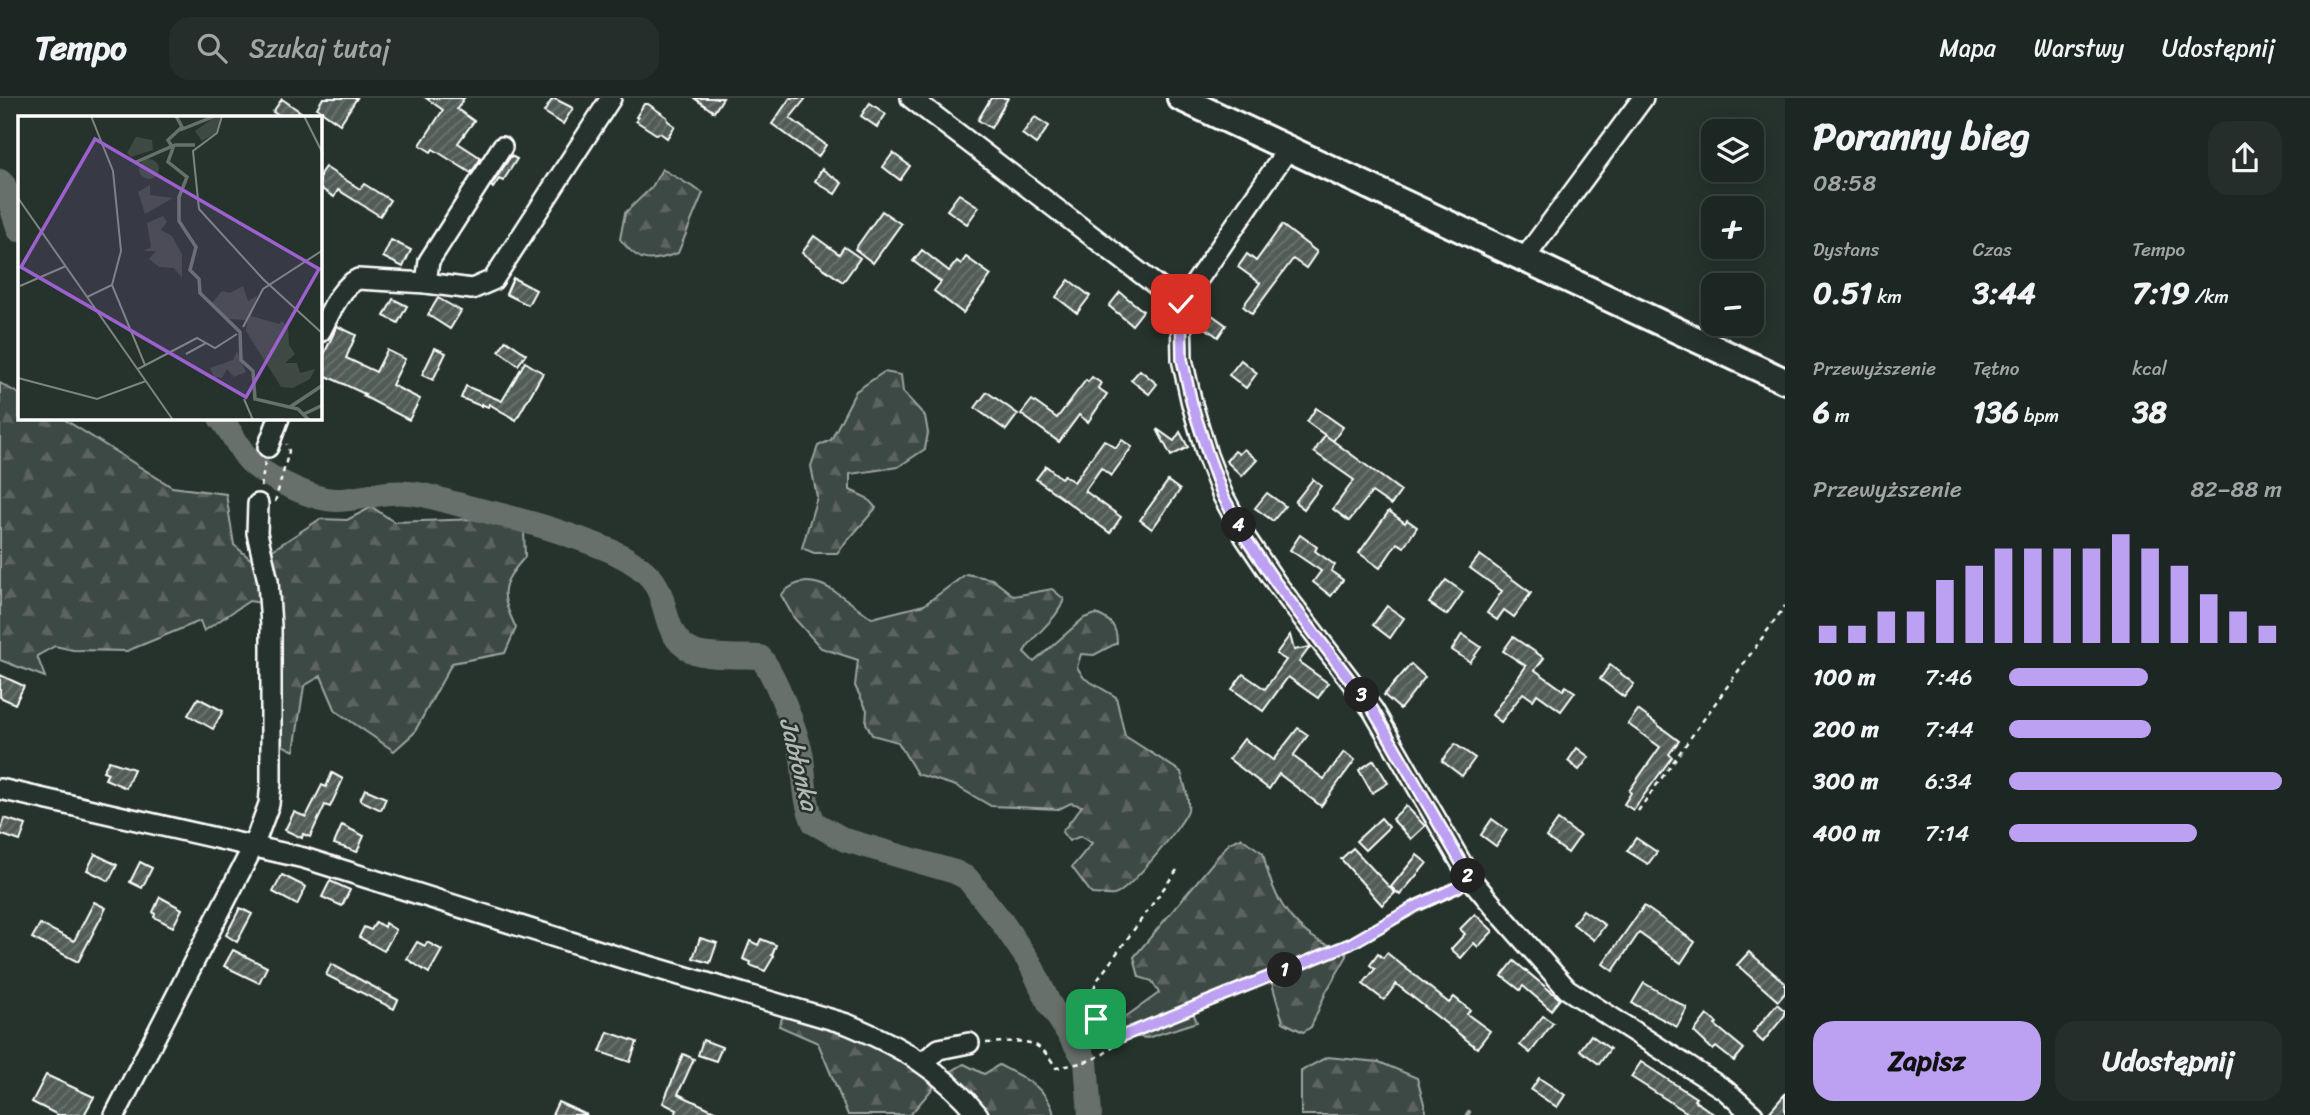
<!DOCTYPE html>
<html lang="pl">
<head>
<meta charset="utf-8">
<style>
  :root { --surface:#1c2622; --page:#252e2a; --text:#f1f3f6; --muted:#a0a5a5; --line:#3a4340; --accent:#bca0f2 }
  body { margin:0; font-family:Sriracha,sans-serif; background:var(--page); color:var(--text); height:100vh; display:flex; flex-direction:column; font-size:26px; white-space:nowrap }
  * { box-sizing:border-box; margin:0 }
  p { font-size:23px; color:var(--muted) }
  .icon { flex:none; width:38px; height:38px; fill:none; stroke:currentColor; stroke-width:2; stroke-linecap:round; stroke-linejoin:round }
  .map { position:relative; flex:1; overflow:hidden }
  .panel { display:flex; flex-direction:column; background:var(--surface); width:525px }
  .panel>* { flex:none }
  .controls { position:absolute; left:1701px; top:21px; display:grid; gap:14px }
  .controls a { display:grid; place-items:center; width:63px; height:63px; border-radius:14px; background:var(--surface); box-shadow:0 4px 18px #0003,0 0 0 2px var(--line); font-size:35px }
  .pin { position:absolute; display:grid; place-items:center; width:60px; height:60px; color:#fff; margin:-30px; border-radius:14px; box-shadow:0 4px 10px #0006 }
  .km { position:absolute; width:35px; height:35px; margin:-18px; border-radius:50%; background:#222; color:#fff; font-size:19px; line-height:35px; text-align:center }
  .round { display:grid; place-items:center; flex:none; width:74px; height:74px; border-radius:21px; background:var(--page) }
  .headline { display:flex; align-items:center; justify-content:space-between; height:119px; padding:0 28px }
  h1 { font-size:38px; font-weight:800; line-height:52px }
  .stats { display:grid; grid-template-columns:repeat(3,1fr); gap:10px; height:119px; padding:7px 28px }
  .stats div { display:grid; align-content:center }
  .stats b { font-size:30px; font-weight:800 }
  .stats small { font-size:19px; font-weight:400 }
  .stats p { font-size:19px }
  .chart { height:196px; padding:14px 28px }
  .chart p { display:flex; justify-content:space-between }
  .chart svg { width:100%; height:126px; margin-top:7px; stroke:var(--accent); stroke-width:6 }
  .button { display:flex; gap:14px; margin-top:auto; padding:14px 28px }
  .button a { flex:1; height:80px; border-radius:21px; background:var(--accent); color:#111; font-size:28px; font-weight:800; line-height:80px; text-align:center }
  .button a+a { background:var(--page); color:var(--text) }
  ul { padding:0 28px; list-style:none; font-size:23px }
  li { display:grid; grid-template-columns:112px 84px 1fr; align-items:center; height:52px }
  li i { height:18px; border-radius:9px; background:var(--accent) }
  header { display:flex; align-items:center; gap:42px; box-sizing:border-box; height:98px; padding:0 35px; background:var(--surface); border-bottom:2px solid var(--line) }
  header strong { font-size:33px }
  nav { display:flex; gap:38px; margin-inline-start:auto; font-size:24px }
  .search { width:490px; height:63px; background:var(--page); display:flex; align-items:center; gap:18px; box-sizing:border-box; padding:0 24px; border-radius:21px; color:var(--muted); font-size:26px }
  main { display:flex; flex:1; min-height:0 }
  .map>svg:first-child { display:block }
</style>
</head>
<body>
<header>
<strong>Tempo</strong>
<div class="search"><svg class="icon" aria-label="search" viewBox="0 0 24 24"><circle cx="10" cy="10" r="6"/><path d="M15 15l6 6"/></svg>Szukaj tutaj</div>
<nav><a>Mapa</a><a>Warstwy</a><a>Udostępnij</a></nav>
</header>
<main>
<div class="map">
<svg width="1785" height="1017" viewBox="0 0 1785 1017">
  <defs>
    <pattern id="forest-firs" width="22" height="20" patternUnits="userSpaceOnUse" patternTransform="scale(1.75)"><rect width="22" height="20" fill="#3e4944"/><path d="M5 1l3.5 6h-7zM16 11l3.5 6h-7z" fill="#5b6460"/></pattern>
    <pattern id="building-hatch" width="6" height="6" patternUnits="userSpaceOnUse" patternTransform="scale(1.75)"><rect width="6" height="6" fill="#515c57"/><path d="M-1 1l2-2M0 6l6-6M5 7l2-2" fill="none" stroke="#6b7470"/></pattern>
  </defs>
  <rect width="100%" height="100%" fill="#26332d"/>
  <filter id="ink" filterUnits="userSpaceOnUse"><feTurbulence type="fractalNoise" baseFrequency=".0143" numOctaves="2"/><feDisplacementMap in="SourceGraphic" scale="14" xChannelSelector="R" yChannelSelector="G"/><feConvolveMatrix kernelMatrix="1 2 1 2 8 2 1 2 1" color-interpolation-filters="sRGB"/></filter>
  <g filter="url(#ink)">
    <g fill="url(#forest-firs)" stroke="#9ea4a2" stroke-width="2">
      <path d="M662 71 703 95 678 155C650 165 639 166 620 141L625 115 652 89Z"/>
      <polygon points="884,274 901,277 903,294 925,318 928,335 925,351 898,369 850,376 850,392 867,400 876,410 837,455 814,455 802,450 817,399 811,368 818,348 831,342 856,293"/>
      <path d="M0 285 19 296V320H62L172 389 226 396 234 447 254 464 320 421 347 422 372 409 394 424 478 421 524 433 525 459C499 488 500 496 516 530L505 555 452 565 414 635 394 653 336 613 321 578 304 588 294 653 278 645 275 507 249 503 204 533 200 523 127 553 73 552 55 548 37 558 45 579 0 562Z"/>
      <path d="M966 476 992 481 1014 498 1052 491 1064 501C1057 523 1035 534 1024 554L1034 564 1084 520 1096 516C1111 522 1117 528 1117 545L1094 557 1081 556 1077 569 1084 580 1116 599 1125 638 1181 674C1184 686 1190 700 1188 712 1184 726 1128 794 1114 797 1107 798 1098 796 1092 796L1072 769 1092 745 1081 738 1069 743 1062 734 1082 708 1071 705 1059 711 991 708 956 688 917 676 898 644 872 637 866 625 867 612 855 588 858 562 821 550 794 520 781 497C811 464 844 502 872 520L924 507Z"/>
      <path d="M1241 740 1263 755C1270 791 1285 824 1319 843 1327 847 1337 849 1345 852L1347 858 1326 894 1311 929 1303 934 1283 924 1269 875 1190 908 1197 924 1147 940 1117 936 1114 927 1159 895 1152 883 1139 879 1134 859 1229 745Z"/>
      <polygon points="784,915 844,928 932,976 933,990 910,1017 848,1017 818,945 779,928"/>
      <polygon points="1327,959 1379,964 1417,980 1426,1013 1425,1017 1301,1017 1301,973"/>
      <path d="M964 966 984 976 999 967C1022 979 1049 990 1054 1017H987L950 974Z"/>
    </g>
    <g fill="none" stroke-linecap="round" stroke-linejoin="round">
      <polyline stroke="#a4a9a7" stroke-width="4.5" points="1467,1017 1469,1014"/>
      <g stroke="#67706c" stroke-width="24">
        <polyline points="0,83 4,87 19,132"/>
        <path d="M220 320C233 334 241 357 254 367 270 381 314 402 336 402 361 402 384 392 409 395 426 396 444 403 461 407 495 416 530 423 563 435 592 445 632 457 652 481 670 504 661 537 692 553 706 560 742 558 760 559 775 575 798 638 802 660 805 683 804 703 814 725L845 742 955 774 967 780 1002 824 1030 865 1049 905 1086 963 1090 1017"/>
      </g>
    </g>
    <g fill="url(#building-hatch)" stroke="#fff" stroke-width="2">
      <polygon points="323,0 357,0 340,26 317,10"/>
      <polygon points="426,0 464,0 457,11 474,23 458,45 481,60 471,75 433,51 431,54 420,47 443,12"/>
      <polygon points="553,0 573,10 563,26 544,14"/>
      <polygon points="694,0 723,0 714,14"/>
      <polygon points="790,0 806,0 790,20 826,47 818,59 772,26"/>
      <polygon points="991,0 1008,0 991,30 978,22"/>
      <polygon points="282,1 308,19 281,19 273,14"/>
      <polygon points="870,5 886,16 877,29 861,18"/>
      <polygon points="644,6 648,6 667,19 668,23 675,28 667,40 660,35 656,36 636,23 638,20 636,19"/>
      <polygon points="1035,19 1049,28 1036,46 1022,36"/>
      <polygon points="893,55 910,68 900,82 883,69"/>
      <polygon points="511,58 517,61 503,83 499,81 493,90 491,88"/>
      <polygon points="325,69 360,91 364,86 390,102 380,118 338,92 334,99 320,90 320,76"/>
      <polygon points="822,71 842,85 835,96 815,83"/>
      <polygon points="959,96 979,109 967,126 947,112"/>
      <polygon points="882,113 901,126 873,165 855,151"/>
      <polygon points="1282,127 1317,154 1306,170 1293,161 1252,216 1243,208 1260,185 1238,169 1247,156 1256,163"/>
      <polygon points="814,138 839,156 844,149 860,160 843,184 802,155"/>
      <polygon points="391,142 411,152 403,169 383,159"/>
      <polygon points="922,152 949,173 957,163 961,166 966,159 991,177 963,215 934,193 941,184 913,163"/>
      <polygon points="513,180 536,192 528,207 506,196"/>
      <polygon points="1069,182 1090,198 1077,215 1056,199"/>
      <polygon points="1120,194 1143,213 1132,227 1109,208"/>
      <polygon points="438,200 461,213 450,231 428,217"/>
      <polygon points="393,201 407,208 398,225 384,218"/>
      <polygon points="1212,217 1226,227 1218,239 1204,229"/>
      <polygon points="337,228 356,237 346,260 376,274 387,252 405,261 392,287 420,301 409,322 363,298 365,296 320,275 320,265"/>
      <polygon points="506,242 526,256 518,267 499,253"/>
      <polygon points="435,250 446,255 433,282 422,277"/>
      <polygon points="1241,262 1257,275 1246,290 1229,277"/>
      <polygon points="525,264 543,275 516,322 489,306 488,309 481,306 481,308 461,300 466,288 502,303"/>
      <polygon points="1140,272 1157,286 1149,296 1131,282"/>
      <polygon points="1092,279 1101,285 1098,290 1107,296 1088,324 1079,317 1059,344 1021,316 1032,302 1057,320 1086,282 1088,284"/>
      <polygon points="987,294 1018,316 1006,332 975,310"/>
      <polygon points="1316,310 1343,329 1333,343 1307,324"/>
      <polygon points="1157,331 1174,343 1180,334 1188,349 1171,358"/>
      <polygon points="1325,337 1401,393 1391,407 1372,394 1349,423 1333,411 1354,382 1314,354"/>
      <polygon points="1104,342 1116,350 1122,342 1132,349 1111,378 1101,370 1085,393 1121,419 1110,435 1036,381 1046,368 1061,380 1064,377 1074,384"/>
      <polygon points="1244,351 1257,362 1242,378 1226,363 1235,353 1239,356"/>
      <polygon points="1313,381 1321,388 1304,411 1295,404"/>
      <polygon points="1168,383 1180,392 1152,431 1140,422"/>
      <polygon points="1267,395 1285,408 1273,423 1255,410"/>
      <polygon points="1389,413 1405,425 1407,422 1417,429 1404,449 1397,445 1380,470 1359,455"/>
      <polygon points="1300,437 1317,449 1315,453 1335,467 1331,473 1343,482 1331,498 1313,484 1321,473 1290,452"/>
      <polygon points="1480,457 1531,495 1514,519 1504,512 1497,522 1487,515 1502,493 1470,470"/>
      <polygon points="1446,482 1463,494 1447,517 1429,505"/>
      <polygon points="1387,508 1404,520 1390,540 1373,527"/>
      <polygon points="1462,536 1481,549 1470,564 1452,552"/>
      <polygon points="1290,537 1294,552 1310,549 1299,564 1328,585 1318,600 1288,579 1263,613 1232,591 1243,576 1265,591 1286,562 1276,556"/>
      <polygon points="1513,539 1544,560 1535,572 1563,592 1566,588 1575,594 1561,613 1537,596 1533,602 1523,595 1501,624 1492,617 1526,568 1503,553"/>
      <polygon points="1411,566 1425,579 1400,611 1384,597"/>
      <polygon points="1610,567 1634,586 1624,599 1600,581"/>
      <polygon points="0,577 24,588 15,606 0,599"/>
      <polygon points="198,600 223,613 213,631 188,617"/>
      <polygon points="1638,612 1679,643 1669,656 1672,659 1633,712 1624,706 1631,695 1629,693 1660,649 1628,626"/>
      <polygon points="1298,630 1308,637 1293,658 1324,681 1344,654 1355,662 1321,708 1279,676 1269,691 1229,661 1244,641 1273,662"/>
      <polygon points="1455,646 1475,660 1462,678 1442,663"/>
      <polygon points="1577,650 1589,659 1579,672 1568,663"/>
      <polygon points="1374,662 1388,685 1372,695 1359,672"/>
      <polygon points="109,663 134,671 126,690 105,681 108,675 103,673"/>
      <polygon points="332,675 343,681 330,709 325,707 310,739 303,736 302,740 285,732 294,714 306,719 322,687 326,689"/>
      <polygon points="365,691 386,700 381,712 360,702"/>
      <polygon points="1406,708 1425,728 1411,741 1392,721"/>
      <polygon points="4,720 26,727 20,743 0,736"/>
      <polygon points="1381,720 1389,729 1365,752 1356,743"/>
      <polygon points="1492,721 1507,732 1496,748 1481,737"/>
      <polygon points="1558,722 1580,738 1568,755 1546,739"/>
      <polygon points="342,727 364,738 357,754 334,746"/>
      <polygon points="1636,740 1657,754 1648,766 1627,753"/>
      <polygon points="1353,750 1395,795 1382,807 1341,761"/>
      <polygon points="95,756 117,767 109,783 87,772"/>
      <polygon points="1417,757 1427,765 1400,797 1391,789"/>
      <polygon points="140,764 152,770 142,790 130,784"/>
      <polygon points="282,777 306,789 297,807 273,794"/>
      <polygon points="330,783 350,792 342,808 322,799"/>
      <polygon points="160,799 182,811 173,829 154,819 155,816 153,814"/>
      <polygon points="94,804 106,810 78,864 32,840 40,826 74,843"/>
      <polygon points="1644,808 1695,844 1681,865 1639,835 1613,873 1603,866"/>
      <polygon points="240,810 252,816 237,844 226,837"/>
      <polygon points="1583,812 1605,827 1594,842 1573,826"/>
      <polygon points="1475,816 1493,833 1478,849 1474,845 1461,860 1451,851 1465,836 1460,831"/>
      <polygon points="376,824 384,829 385,825 396,832 384,853 359,839 364,829 371,832"/>
      <polygon points="700,840 717,845 710,865 693,860"/>
      <polygon points="761,841 776,847 772,857 774,858 765,873 750,867 751,864 743,861 750,843 758,847"/>
      <polygon points="417,844 425,848 427,844 442,852 429,875 407,861"/>
      <polygon points="233,852 267,869 259,885 224,868"/>
      <polygon points="1749,854 1785,885 1785,895 1778,903 1737,867"/>
      <polygon points="1387,855 1449,905 1454,899 1470,912 1467,916 1490,933 1477,950 1396,886 1384,902 1363,886 1375,871 1370,867 1378,856 1383,860"/>
      <polygon points="1514,863 1560,901 1551,912 1523,888 1520,892 1502,878"/>
      <polygon points="331,866 398,902 394,911 326,877"/>
      <polygon points="1644,885 1687,910 1677,929 1632,905"/>
      <polygon points="1777,906 1785,913 1785,917 1763,944 1753,935"/>
      <polygon points="1707,917 1717,925 1715,927 1744,951 1734,963 1716,949 1713,952 1694,934"/>
      <polygon points="1543,918 1553,925 1530,955 1520,947"/>
      <polygon points="608,934 637,944 630,964 600,954"/>
      <polygon points="1591,937 1610,951 1599,966 1580,952"/>
      <polygon points="703,942 722,949 716,963 698,957"/>
      <polygon points="683,956 694,961 678,996 723,1017 675,1017 677,1012 663,1005"/>
      <polygon points="1641,964 1696,1000 1694,1002 1715,1017 1691,1017 1631,979"/>
      <polygon points="46,977 94,999 84,1017 58,1017 32,1004"/>
      <polygon points="1539,980 1565,997 1557,1009 1531,992"/>
      <polygon points="1785,996 1785,1017 1767,1017"/>
      <polygon points="558,1004 587,1017 552,1017"/>
    </g>
    <g fill="none" stroke-linecap="round" stroke-linejoin="round">
      <defs>
        <g id="minor">
          <polyline points="911,0 1181,206"/>
          <polyline points="1288,51 1181,206 1182,261 1192,306 1207,357 1223,398 1245,439 1276,485 1373,612 1470,780 1496,811 1567,891 1725,992 1753,1017"/>
          <polyline points="1524,161 1643,0"/>
          <polyline points="426,185 429,163 502,49"/>
          <path d="M320 234C330 216 339 190 358 181L426 185 472 191 493 182 611 0"/>
          <polyline points="268,349 279,320"/>
          <path d="M0 691 304 760 625 861 847 926C900 948 941 971 978 1017"/>
          <polyline points="923,964 939,951 969,945"/>
          <polyline points="115,1017 253,749 269,706 271,685 271,528 268,483 257,435 258,406"/>
        </g>
        <polyline id="major" points="1180,0 1785,283"/>
      </defs>
      <use href="#minor" stroke="#fff" stroke-width="24"/>
      <use href="#major" stroke="#fff" stroke-width="30"/>
      <g stroke="#fff" stroke-width="2.5" stroke-dasharray="5 5" stroke-linecap="butt">
        <polyline points="261,389 265,364"/>
        <polyline points="275,404 289,353 286,346"/>
        <polyline points="1638,713 1785,508"/>
        <path d="M1177 772 1096 884C1088 909 1094 932 1120 939L1350 846 1416 808 1455 790"/>
        <path d="M986 945C1021 944 1037 936 1056 970 1082 965 1106 962 1120 939"/>
      </g>
      <use href="#minor" stroke="#26332d" stroke-width="19"/>
      <use href="#major" stroke="#26332d" stroke-width="24"/>
    </g>
  </g>
  <g fill="none" stroke-linecap="round" stroke-linejoin="round" filter="url(#ink)">
    <defs>
      <polyline id="route" points="1096,921 1108,936 1120,939 1350,846 1416,808 1458,789 1470,780 1373,612 1276,485 1245,439 1223,398 1208,357 1192,306 1182,261 1181,206"/>
    </defs>
    <use href="#route" stroke="#fff" stroke-width="14"/>
    <use href="#route" stroke="#bca0f2" stroke-width="9"/>
  </g>
  <g text-anchor="middle" stroke-width="5" stroke-linejoin="round" paint-order="stroke">
    <g font-size="24" font-style="italic" fill="#b3b8b6" stroke="#26332d">
      <text transform="translate(799 666) rotate(76)" y="8">Jabłonka</text>
    </g>
  </g>
  <g transform="translate(18 18)">
    <rect width="304" height="304" fill="#26332d"/>
    <path d="M198 0H203L198 17 184 25 177 15ZM118 21 134 24 135 34 113 41 109 37ZM121 53a10 10 0 1 1 20 0a10 10 0 1 1-20 0ZM132 69V79L155 82 127 98 120 76ZM145 100 149 106 143 114 154 120 164 138V162L156 152 141 151 131 143 138 135H126L133 131 129 107ZM225 170 230 185 239 180 233 200 261 208 264 205 270 212 271 229 277 238 267 247H279L282 257 297 253 292 263 275 272 263 271 228 215 229 204 211 203 193 188 204 175 212 177ZM219 235 228 256 216 261 209 253 204 262 196 261 192 252 215 244Z" fill="#3e4944"/>
    <path fill="none" stroke="#67706c" stroke-width="3.5" d="M158 0 164 11 150 24 155 32 150 46 169 61 161 81V105L178 131 172 154 181 163 182 177 222 216 223 244 235 255 237 283 280 293 291 304M162 14 197 0M116 47 157 29H177M272 291 305 269M286 298 305 289"/>
    <path fill="none" stroke="#7d8581" stroke-width="2" d="M204 0 199 17 175 35 181 93 245 163 305 218M286 0 305 38M0 82 155 304M94 169 127 249M2 170 48 150M69 181 94 169 103 135 95 55 73 0M225 211 245 173 305 134M168 238 188 227M120 253 179 222 197 232 219 218M0 262 79 283 128 265M226 283 235 304"/>
    <path fill="#9c61cf" fill-opacity="0.15" stroke="#9c61cf" stroke-width="3.5" d="M77 23 301 153 228 281 3 151Z"/>
    <rect width="304" height="304" fill="none" stroke="#fff" stroke-width="3.5"/>
  </g>
</svg>
<div class="controls">
<a><svg class="icon" aria-label="layers" viewBox="0 0 24 24"><path d="M12 4l9 5-9 5-9-5zM3 14l9 5 9-5"/></svg></a>
<a>+</a>
<a>−</a>
</div>
<div class="pin" style="left:1096px;top:921px;background:#1e9e55"><svg class="icon" aria-label="arrive" viewBox="0 0 24 24"><path d="M6 21V4h12l-3 4 3 4H6"/></svg></div>
<div class="pin" style="left:1181px;top:206px;background:#d93025"><svg class="icon" aria-label="check" viewBox="0 0 24 24"><path d="M5 12l5 5 9-10"/></svg></div>
<b class="km" style="left:1285px;top:872px">1</b>
<b class="km" style="left:1468px;top:778px">2</b>
<b class="km" style="left:1362px;top:597px">3</b>
<b class="km" style="left:1239px;top:427px">4</b>
</div>
<section class="panel">
<div class="headline"><div><h1>Poranny bieg</h1><p>08:58</p></div><a class="round"><svg class="icon" aria-label="share" viewBox="0 0 24 24"><path d="M12 15V3M7 8l5-5 5 5M5 13v7h14v-7"/></svg></a></div>
<div class="stats">
<div><p>Dystans</p><b>0.51<small> km</small></b></div>
<div><p>Czas</p><b>3:44</b></div>
<div><p>Tempo</p><b>7:19<small> /km</small></b></div>
</div>
<div class="stats">
<div><p>Przewyższenie</p><b>6<small> m</small></b></div>
<div><p>Tętno</p><b>136<small> bpm</small></b></div>
<div><p>kcal</p><b>38</b></div>
</div>
<div class="chart"><p><span>Przewyższenie</span>82–88 m</p>
<svg viewBox="0 0 160 44" preserveAspectRatio="none"><path d="M5 44V38M15 44V38M25 44V33M35 44V33M45 44V22M55 44V17M65 44V11M75 44V11M85 44V11M95 44V11M105 44V6M115 44V11M125 44V17M135 44V27M145 44V33M155 44V38"/></svg>
</div>
<ul>
<li><b>100 m</b>7:46<i style="width:51%"></i></li>
<li><b>200 m</b>7:44<i style="width:52%"></i></li>
<li><b>300 m</b>6:34<i style="width:100%"></i></li>
<li><b>400 m</b>7:14<i style="width:69%"></i></li>
</ul>
<div class="button"><a>Zapisz</a><a>Udostępnij</a></div>
</section>
</main>
</body>
</html>
